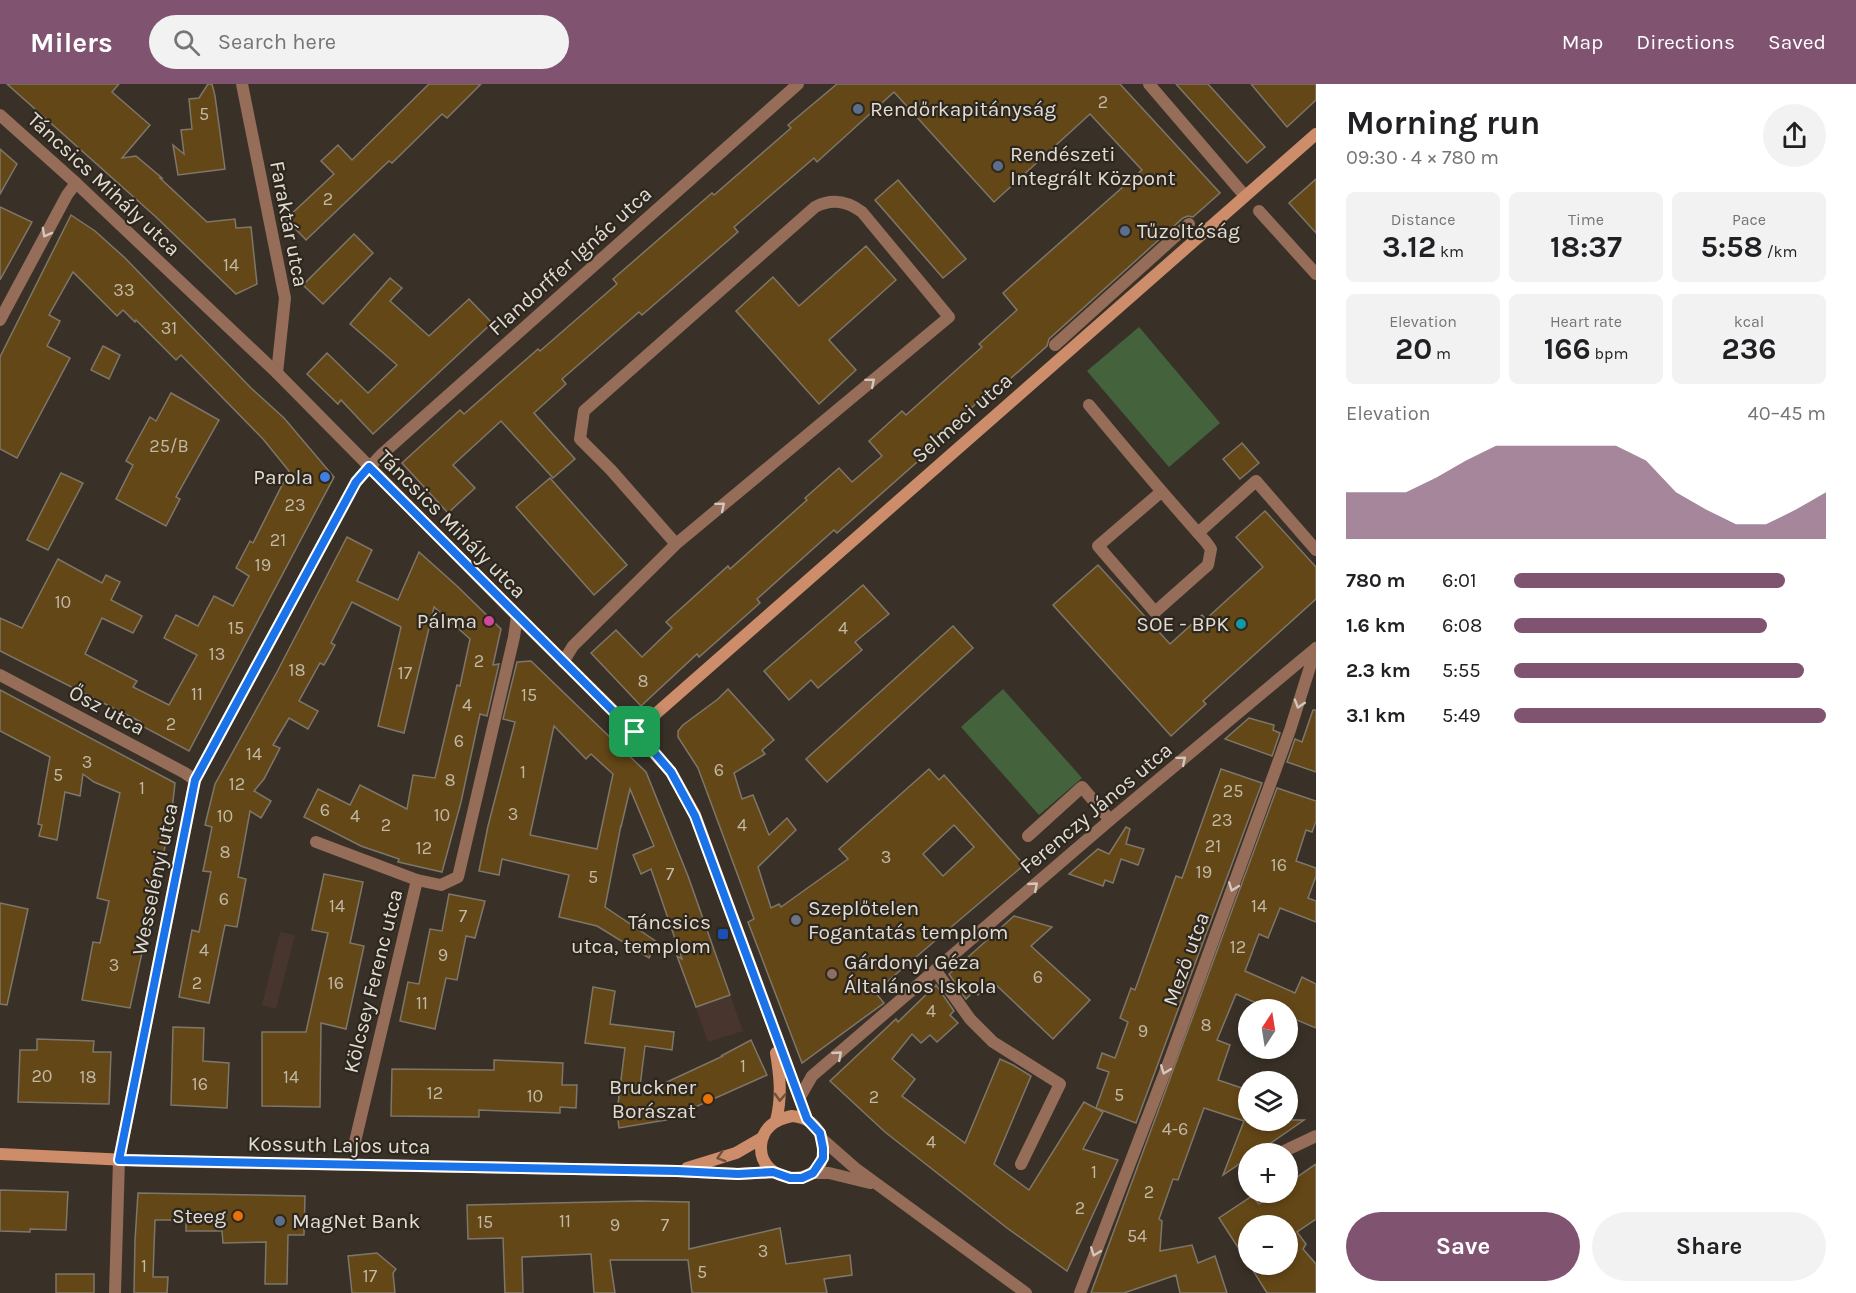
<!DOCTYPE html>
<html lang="en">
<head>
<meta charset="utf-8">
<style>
  :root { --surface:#fff; --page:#f2f2f2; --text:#202124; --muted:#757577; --accent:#805371 }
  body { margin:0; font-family:Karla,sans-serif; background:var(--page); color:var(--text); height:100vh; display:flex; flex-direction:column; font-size:22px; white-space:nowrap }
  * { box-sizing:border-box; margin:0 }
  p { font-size:20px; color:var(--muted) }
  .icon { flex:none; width:33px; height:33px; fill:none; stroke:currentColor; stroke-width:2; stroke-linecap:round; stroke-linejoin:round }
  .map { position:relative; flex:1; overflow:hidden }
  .drawer { display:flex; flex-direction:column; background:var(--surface); width:540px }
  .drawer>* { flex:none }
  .needle { width:39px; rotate:12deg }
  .buttons { position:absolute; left:1238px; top:915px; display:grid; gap:12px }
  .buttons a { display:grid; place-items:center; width:60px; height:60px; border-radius:50%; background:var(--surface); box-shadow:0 3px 9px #0003; font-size:30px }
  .pin { position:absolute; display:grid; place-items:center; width:51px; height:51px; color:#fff; margin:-26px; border-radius:12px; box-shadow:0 3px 9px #0006 }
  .round { display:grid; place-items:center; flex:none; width:63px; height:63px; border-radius:32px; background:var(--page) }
  .head { display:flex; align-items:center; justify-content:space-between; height:102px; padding:0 30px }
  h1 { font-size:33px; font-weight:700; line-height:45px }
  .metrics { display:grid; grid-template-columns:repeat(3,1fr); gap:9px; height:102px; padding:6px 30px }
  .metrics div { display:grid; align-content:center; border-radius:9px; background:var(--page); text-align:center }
  .metrics b { font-size:30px; font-weight:700 }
  .metrics small { font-size:16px; font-weight:400 }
  .metrics p { font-size:16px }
  .chart { height:168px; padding:12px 30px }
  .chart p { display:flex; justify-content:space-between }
  .chart svg { width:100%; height:108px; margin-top:6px; fill:var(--accent); opacity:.7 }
  .primary-button { display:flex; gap:12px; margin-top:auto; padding:12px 30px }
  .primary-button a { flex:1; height:69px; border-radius:36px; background:var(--accent); color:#fff; font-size:24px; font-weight:700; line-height:69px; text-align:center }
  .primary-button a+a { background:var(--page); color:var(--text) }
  ul { padding:0 30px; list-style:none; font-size:20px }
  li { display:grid; grid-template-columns:96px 72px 1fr; align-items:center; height:45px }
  li i { height:15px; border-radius:8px; background:var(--accent) }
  header { display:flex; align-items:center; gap:36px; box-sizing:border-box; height:84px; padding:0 30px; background:var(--accent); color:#fff }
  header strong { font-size:28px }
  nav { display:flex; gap:33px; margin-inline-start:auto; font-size:21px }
  .search { width:420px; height:54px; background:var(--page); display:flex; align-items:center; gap:15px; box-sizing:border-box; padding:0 21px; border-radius:33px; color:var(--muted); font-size:22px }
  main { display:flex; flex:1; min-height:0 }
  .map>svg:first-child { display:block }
</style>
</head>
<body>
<header>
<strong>Milers</strong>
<div class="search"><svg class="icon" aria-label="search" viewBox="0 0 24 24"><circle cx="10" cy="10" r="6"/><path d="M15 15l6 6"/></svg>Search here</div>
<nav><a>Map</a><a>Directions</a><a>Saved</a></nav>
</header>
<main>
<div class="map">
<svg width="1316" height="1209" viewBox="0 0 1316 1209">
  <rect width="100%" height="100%" fill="#393127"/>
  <g fill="#48352d">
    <polygon points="280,848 295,851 276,925 262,921"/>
    <polygon points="730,911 743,947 708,958 696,923"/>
  </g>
  <g fill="#44633d">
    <polygon points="1139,243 1220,339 1169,383 1087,287"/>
    <polygon points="1003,605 1082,694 1039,731 961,643"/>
  </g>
  <g fill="#644717" stroke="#7f766a" stroke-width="1.5" fill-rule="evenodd">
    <polygon points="7,0 119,0 112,8 150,41 122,74 136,72 162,94 160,94 207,138 235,135 236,144 251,143 257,200 236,210 156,133"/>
    <polygon points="208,0 212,0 215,12 225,85 178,91 173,61 184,70 181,46 192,45 189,15 199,14"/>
    <polygon points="429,0 481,0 447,34 442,30 392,79 389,77 306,156 286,135 334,90 321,77 338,61 352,76"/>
    <polygon points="837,0 1120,0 1220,109 1193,133 1188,132 1183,134 1049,255 1047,262 1010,295 1007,292 931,360 934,363 837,449 834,446 757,515 760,519 699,573 697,570 641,622 591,569 616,546 642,573 672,544 666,538 728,482 730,485 807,416 805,414 839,384 852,398 882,372 869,357 902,327 906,331 982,263 979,260 1017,226 1003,209 1142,86 1090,30 994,118 894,8 817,78 814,74 734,143 738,148 642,231 639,228 562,295 566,300 534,329 575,375 553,394 501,337 453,381 475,404 448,429 402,379 460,326 464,330 538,265 540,267 617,200 613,195 712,109 714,111 791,44 788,41"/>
    <polygon points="1176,0 1208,0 1265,63 1247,79"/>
    <polygon points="1251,0 1316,0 1316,16 1287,43"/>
    <polygon points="0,65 17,80 0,110"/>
    <polygon points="1316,95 1316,149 1289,119"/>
    <polygon points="898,96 966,175 943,194 875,116"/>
    <polygon points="0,123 32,138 0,196"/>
    <polygon points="71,131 95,147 125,174 251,304 284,334 334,393 189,667 140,641 141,638 0,567 0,534 22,544 58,475 102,499 106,491 120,498 111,516 142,532 133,549 102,534 85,570 137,597 133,603 169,621 197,571 164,554 176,531 198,542 214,512 233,522 249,492 236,484 250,457 253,459 289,387 263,355 181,271 176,276 136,236 135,238 123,226 117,232 73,188 49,231 60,237 47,262 70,274 17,374 0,365 0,273"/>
    <polygon points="354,150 373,169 323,220 303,201"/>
    <polygon points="866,162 896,196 829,256 856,286 819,320 736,227 773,193 799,222"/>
    <polygon points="390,194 402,204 390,217 429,252 469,215 492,239 373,350 341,316 338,320 307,290 327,269 368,309 397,281 350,240"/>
    <polygon points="103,262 120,271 109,295 91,286"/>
    <polygon points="171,309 219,336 176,413 180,415 166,442 116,415 133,381 126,377 150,333 156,337"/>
    <polygon points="1242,359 1259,379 1240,395 1223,375"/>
    <polygon points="61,389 83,399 48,466 27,456"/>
    <polygon points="550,394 627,481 594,511 516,423"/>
    <polygon points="1265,427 1316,483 1316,515 1203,617 1206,620 1171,652 1053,521 1098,481 1170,560 1202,531 1206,535 1263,483 1236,453"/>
    <polygon points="347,453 372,466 357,497 398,516 419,468 457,502 501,545 493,581 499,580 487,632 480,630 461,718 442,788 398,778 399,775 361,762 304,733 318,705 350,721 360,701 407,725 413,691 435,694 457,601 460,602 470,555 434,523 404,649 378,642 401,543 352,518 331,559 335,561 324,581 320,579 299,617 318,627 308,645 289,634 273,661 280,664 264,695 254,707 271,717 261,734 250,727 238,793 246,795 237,843 225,841 209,919 179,913 192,846 199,848 211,788 203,787 212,743 205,741 215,700 277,588"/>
    <polygon points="863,501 889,530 855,558 862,566 818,604 811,596 789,616 764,587"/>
    <polygon points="953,542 973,564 827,698 806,675"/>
    <path d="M531 577 646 688 688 792 730 911 696 923 677 872 682 875 651 785 641 790 633 771 654 762 630 705 621 743V741L605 823 657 858 649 874 597 842 559 833 569 791 502 775 499 791 479 787 488 742 515 638 503 635 517 578ZM554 642 586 675 591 670 613 690 597 765 530 751Z"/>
    <path d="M728 605 774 656 762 666 765 670 734 689 742 715 753 711 769 751 787 734 796 746 758 783 771 824 779 820 781 823 848 775 839 765 929 685 939 696 944 691 1024 781 875 908 884 919 802 979 748 838 754 835 698 684 678 653V647L683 641 718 615ZM954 741 974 763 943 792 923 770Z"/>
    <polygon points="0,606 175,699 171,735 130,924 82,916 93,858 100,859 109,817 97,814 120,709 94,698 83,690 80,712 65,708 57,756 39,752 42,741 38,740 50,673 0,647"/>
    <polygon points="1313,626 1316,626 1316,688 1287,678 1295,655 1302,658"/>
    <polygon points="1249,634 1274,641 1273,646 1280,649 1272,672 1225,655"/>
    <polygon points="1221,685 1262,699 1136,1039 1096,1024 1109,988 1097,984 1102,969 1115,974 1128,938 1120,934 1131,904 1135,906 1176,792 1182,794"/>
    <polygon points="1277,704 1316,717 1316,737 1312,748 1306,746 1296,777 1316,784 1316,792 1308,814 1316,817 1316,838 1280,824 1268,854 1259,850 1245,887 1295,909 1302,893 1316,900 1316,944 1287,932 1287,926 1272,926 1236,910 1217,956 1230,961 1218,996 1248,1006 1248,1036 1304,1036 1255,1070 1248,1070 1248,1074 1223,1091 1244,1037 1204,1024 1178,1096 1173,1095 1159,1135 1162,1137 1160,1167 1192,1161 1198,1179 1215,1172 1227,1209 1180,1209 1176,1191 1124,1209 1091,1209"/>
    <polygon points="1126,743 1130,745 1126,760 1144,765 1138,781 1121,775 1113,799 1105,796 1103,802 1069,790 1098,765 1109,770"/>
    <polygon points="324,790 363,798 350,859 364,862 346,945 321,939 320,1023 262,1022 262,948 306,948 328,849 312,846"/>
    <polygon points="449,810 485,817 475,854 466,852 457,896 446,894 435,945 400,937 408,898 419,900 430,845 442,847"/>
    <polygon points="0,819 28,825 7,921 0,920"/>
    <polygon points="1014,832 1052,843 1031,862 1090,916 1053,955 993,898 978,911 974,907 966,915 949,890"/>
    <polygon points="936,901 954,927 950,931 958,939 937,958 930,951 921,959 912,950 892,975 915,995 902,1012 965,1059 1000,975 1013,981 1031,992 994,1080 1029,1106 1084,1018 1103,1028 1083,1065 1118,1076 1067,1187 1007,1144 885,1048 830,997 896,935 898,938"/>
    <polygon points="593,903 615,907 610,940 674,948 672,966 645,962 639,1011 723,972 721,972 751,956 767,991 666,1036 619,1044 617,1028 625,964 585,959"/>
    <polygon points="173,943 204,944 203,977 229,979 227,1024 171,1021"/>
    <polygon points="37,955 94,957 93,968 111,968 109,1020 18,1018 20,966 37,966"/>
    <polygon points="494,976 563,979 562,1001 577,1001 576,1024 560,1023 560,1029 479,1026 479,1033 391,1032 392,985 494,986"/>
    <polygon points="1316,1080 1316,1135 1297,1148 1306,1160 1303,1165 1316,1180 1316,1209 1267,1209 1249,1180 1287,1180 1287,1142 1248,1142 1248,1179 1219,1134 1252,1112 1259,1120 1274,1108 1287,1108 1287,1100"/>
    <polygon points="0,1106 68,1108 66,1146 30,1145 30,1148 0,1147"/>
    <polygon points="138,1109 305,1112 304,1151 288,1151 287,1200 265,1200 266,1158 223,1159 222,1147 186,1147 186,1136 155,1136 153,1193 168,1193 167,1209 134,1209 135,1156"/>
    <polygon points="640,1117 689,1118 689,1165 780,1144 786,1180 850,1171 852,1191 824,1195 827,1209 692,1209 688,1176 610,1176 615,1209 594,1209 591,1170 522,1173 523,1209 505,1209 503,1154 468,1155 467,1121"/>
    <polygon points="377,1169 396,1185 393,1189 395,1209 352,1209 348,1172"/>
    <rect x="56" y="1190" width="38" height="19"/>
  </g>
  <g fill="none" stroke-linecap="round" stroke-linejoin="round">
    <g stroke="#956d58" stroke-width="12">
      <polyline points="1055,261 1189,140"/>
      <path d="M1089 321C1127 367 1166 413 1206 458L1211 465 1208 481 1155 528 1098 462 1161 408"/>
      <polyline points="1198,449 1256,397 1316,466"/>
      <path d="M563 578 573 562 676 460 949 233 862 128C847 117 832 114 815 123L584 327 580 355 611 386 676 460"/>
      <polyline points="1028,752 1082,703 1110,736"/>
      <polyline points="936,887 970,935 993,958 1060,1000 1021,1080"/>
      <polyline points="1278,1070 1316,1052"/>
    </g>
    <g stroke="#956d58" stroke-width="12">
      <polyline points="242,0 285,214 277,289"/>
      <polyline points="1149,0 1245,112"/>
      <polyline points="0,31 76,99 277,289 517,532 635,648"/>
      <polyline points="1259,127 1316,190"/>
      <polyline points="0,236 67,111 76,99"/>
      <polyline points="0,591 185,689 195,696"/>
      <polyline points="316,758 417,796 441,801 458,793 514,553 517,532"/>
      <polyline points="800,1013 812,992 1110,736 1316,564"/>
      <polyline points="822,1055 855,1084 1026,1209"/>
      <polyline points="354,1062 417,796"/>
      <polyline points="813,1089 829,1089 870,1099"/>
      <polyline points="115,1209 119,1076 195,696 356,398 381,371 798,0"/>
      <polyline points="1080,1209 1170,975 1290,646 1316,564"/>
    </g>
    <g stroke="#cd8d6b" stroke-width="12">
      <path d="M792 1032C804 1033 812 1037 819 1048 822 1053 823 1059 823 1066 824 1106 759 1101 761 1062 762 1044 776 1035 792 1032Z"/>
      <polyline points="807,1035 695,731 671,688 635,648 1316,50"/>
      <path d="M776 1037C782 1013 780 993 776 969"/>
      <polyline points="0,1070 149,1077 677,1087 738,1090 773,1088"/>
      <polyline points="687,1084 736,1069 762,1054"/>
    </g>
  </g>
  <defs><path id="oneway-chevron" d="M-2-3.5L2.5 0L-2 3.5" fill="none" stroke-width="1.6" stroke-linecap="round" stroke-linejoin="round" transform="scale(1.5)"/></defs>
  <g stroke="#d2c7bd">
    <use href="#oneway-chevron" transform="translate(46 149) rotate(119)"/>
    <use href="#oneway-chevron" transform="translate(871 298) rotate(-40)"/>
    <use href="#oneway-chevron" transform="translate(721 422) rotate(-40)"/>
    <use href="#oneway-chevron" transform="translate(1299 620) rotate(107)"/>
    <use href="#oneway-chevron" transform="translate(1182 676) rotate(-40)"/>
    <use href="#oneway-chevron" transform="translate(1034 802) rotate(-41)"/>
    <use href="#oneway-chevron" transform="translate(1233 803) rotate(110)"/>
    <use href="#oneway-chevron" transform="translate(838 971) rotate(-41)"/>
    <use href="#oneway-chevron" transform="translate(1165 986) rotate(111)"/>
    <use href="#oneway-chevron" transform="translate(1095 1168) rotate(111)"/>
  </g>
  <g stroke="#6e503c">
    <use href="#oneway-chevron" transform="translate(780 1013) rotate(93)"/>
    <use href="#oneway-chevron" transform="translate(721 1073) rotate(163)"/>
  </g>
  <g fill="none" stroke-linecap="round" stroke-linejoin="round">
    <defs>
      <polygon id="route" points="369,383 653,667 671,688 695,732 807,1035 820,1049 823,1064 823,1074 813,1089 802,1094 790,1094 773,1088 738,1090 677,1087 119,1076 195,696 356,398"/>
    </defs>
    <use href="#route" stroke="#fff" stroke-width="12"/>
    <use href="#route" stroke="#1a73e8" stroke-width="8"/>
  </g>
  <g fill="#5c6f8a" stroke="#2e271d" stroke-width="2">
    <circle cx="858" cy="25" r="6"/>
    <circle cx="998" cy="82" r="6"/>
    <circle cx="1125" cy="147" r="6"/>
    <circle cx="280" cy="1137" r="6"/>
  </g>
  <circle fill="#3f7fe0" stroke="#2e271d" stroke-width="2" cx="325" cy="393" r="6"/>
  <circle fill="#d1479c" stroke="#2e271d" stroke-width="2" cx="489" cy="537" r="6"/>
  <circle fill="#0f9aa8" stroke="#2e271d" stroke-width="2" cx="1241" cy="540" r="6"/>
  <circle fill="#6b7280" stroke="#2e271d" stroke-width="2" cx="796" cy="836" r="6"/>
  <rect fill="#1a4fb4" stroke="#2e271d" stroke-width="2" x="717" y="844" width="12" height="12" rx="3"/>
  <circle fill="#8d6e63" stroke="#2e271d" stroke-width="2" cx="832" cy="890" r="6"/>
  <g fill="#e8710a" stroke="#2e271d" stroke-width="2">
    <circle cx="708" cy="1015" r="6"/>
    <circle cx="238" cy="1132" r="6"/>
  </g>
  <g text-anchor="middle" stroke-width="4.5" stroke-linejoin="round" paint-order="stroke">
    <g font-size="18" fill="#c2b8a6">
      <text x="1103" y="24">2</text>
      <text x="204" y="36">5</text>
      <text x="328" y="121">2</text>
      <text x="231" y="187">14</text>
      <text x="124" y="212">33</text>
      <text x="169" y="250">31</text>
      <text x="169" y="368">25/B</text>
      <text x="295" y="427">23</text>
      <text x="278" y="462">21</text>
      <text x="263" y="487">19</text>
      <text x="63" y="524">10</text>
      <text x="236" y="550">15</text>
      <text x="843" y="550">4</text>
      <text x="217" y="576">13</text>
      <text x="479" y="583">2</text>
      <text x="297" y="592">18</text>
      <text x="405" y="595">17</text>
      <text x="643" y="603">8</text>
      <text x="197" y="616">11</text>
      <text x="529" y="617">15</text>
      <text x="467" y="627">4</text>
      <text x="171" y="646">2</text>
      <text x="459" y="663">6</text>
      <text x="254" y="676">14</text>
      <text x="87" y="684">3</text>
      <text x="719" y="692">6</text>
      <text x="523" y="694">1</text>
      <text x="58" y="697">5</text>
      <text x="450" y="702">8</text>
      <text x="237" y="706">12</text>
      <text x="142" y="710">1</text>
      <text x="1233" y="713">25</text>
      <text x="325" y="732">6</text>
      <text x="513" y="736">3</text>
      <text x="442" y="737">10</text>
      <text x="225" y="738">10</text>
      <text x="355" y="738">4</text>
      <text x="1222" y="742">23</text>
      <text x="386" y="747">2</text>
      <text x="742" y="747">4</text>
      <text x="1213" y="768">21</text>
      <text x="424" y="770">12</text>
      <text x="225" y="774">8</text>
      <text x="886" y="779">3</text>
      <text x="1279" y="787">16</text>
      <text x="1204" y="794">19</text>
      <text x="670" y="796">7</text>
      <text x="593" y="799">5</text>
      <text x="224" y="821">6</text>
      <text x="337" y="828">14</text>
      <text x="1259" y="828">14</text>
      <text x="463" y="838">7</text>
      <text x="1238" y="869">12</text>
      <text x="204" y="872">4</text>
      <text x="443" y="877">9</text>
      <text x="114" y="887">3</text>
      <text x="1038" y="899">6</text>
      <text x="197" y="905">2</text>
      <text x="336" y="905">16</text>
      <text x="422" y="925">11</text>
      <text x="931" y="933">4</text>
      <text x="1206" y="947">8</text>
      <text x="1143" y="953">9</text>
      <text x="743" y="988">1</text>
      <text x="42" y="998">20</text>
      <text x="88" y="999">18</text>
      <text x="291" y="999">14</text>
      <text x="200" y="1006">16</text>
      <text x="435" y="1015">12</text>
      <text x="1119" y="1017">5</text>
      <text x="535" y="1018">10</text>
      <text x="874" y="1019">2</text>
      <text x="1175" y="1051">4-6</text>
      <text x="931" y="1064">4</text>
      <text x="1094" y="1094">1</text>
      <text x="1149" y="1114">2</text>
      <text x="1080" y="1130">2</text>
      <text x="565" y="1143">11</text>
      <text x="485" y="1144">15</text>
      <text x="615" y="1147">9</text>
      <text x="665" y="1147">7</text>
      <text x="1137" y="1158">54</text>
      <text x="763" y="1173">3</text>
      <text x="144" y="1188">1</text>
      <text x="702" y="1194">5</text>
      <text x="370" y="1198">17</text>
    </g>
    <g font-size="21" fill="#e1ddd6" stroke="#2e271d" text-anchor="start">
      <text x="870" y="32">Rendőrkapitányság</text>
      <text x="1010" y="77">Rendészeti<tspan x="1010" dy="24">Integrált Központ</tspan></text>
      <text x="1137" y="154">Tűzoltóság</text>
      <text x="313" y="400" text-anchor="end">Parola</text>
      <text x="477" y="544" text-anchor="end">Pálma</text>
      <text x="1229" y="547" text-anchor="end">SOE - BPK</text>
      <text x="808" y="831">Szeplőtelen<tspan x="808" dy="24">Fogantatás templom</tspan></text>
      <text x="711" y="845" text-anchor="end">Táncsics<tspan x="711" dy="24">utca, templom</tspan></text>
      <text x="844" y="885">Gárdonyi Géza<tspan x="844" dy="24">Általános Iskola</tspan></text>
      <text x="696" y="1010" text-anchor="end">Bruckner<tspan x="696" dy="24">Borászat</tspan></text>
      <text x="226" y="1139" text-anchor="end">Steeg</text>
      <text x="292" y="1144">MagNet Bank</text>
    </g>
    <g font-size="21" fill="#e1ddd6" stroke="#2e271d">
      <text transform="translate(104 100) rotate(43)" y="7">Táncsics Mihály utca</text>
      <text transform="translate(289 140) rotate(79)" y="7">Faraktár utca</text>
      <text transform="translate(570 177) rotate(-42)" y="7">Flandorffer Ignác utca</text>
      <text transform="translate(962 334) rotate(-41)" y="7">Selmeci utca</text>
      <text transform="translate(452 440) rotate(45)" y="7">Táncsics Mihály utca</text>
      <text transform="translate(107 626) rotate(28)" y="7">Ősz utca</text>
      <text transform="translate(1096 724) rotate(-40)" y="7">Ferenczy János utca</text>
      <text transform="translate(155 795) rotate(-78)" y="7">Wesselényi utca</text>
      <text transform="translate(1186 875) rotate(-70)" y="7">Mező utca</text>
      <text transform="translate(373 897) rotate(-76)" y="7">Kölcsey Ferenc utca</text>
      <text transform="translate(339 1061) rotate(1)" y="7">Kossuth Lajos utca</text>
    </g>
  </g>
</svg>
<div class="buttons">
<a><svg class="needle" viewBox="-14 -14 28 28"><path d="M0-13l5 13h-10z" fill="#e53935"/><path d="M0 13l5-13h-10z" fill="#757577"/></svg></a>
<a><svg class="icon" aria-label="layers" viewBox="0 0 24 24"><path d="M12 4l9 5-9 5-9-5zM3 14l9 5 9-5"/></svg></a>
<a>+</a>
<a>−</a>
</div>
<div class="pin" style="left:635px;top:648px;background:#1e9e55"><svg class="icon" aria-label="arrive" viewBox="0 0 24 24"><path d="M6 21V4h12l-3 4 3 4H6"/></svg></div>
</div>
<section class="drawer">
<div class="head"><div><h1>Morning run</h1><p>09:30 · 4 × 780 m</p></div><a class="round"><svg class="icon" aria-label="share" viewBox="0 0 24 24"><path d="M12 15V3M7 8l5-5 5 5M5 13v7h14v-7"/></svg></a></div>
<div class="metrics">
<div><p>Distance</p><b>3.12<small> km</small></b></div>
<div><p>Time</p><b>18:37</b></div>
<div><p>Pace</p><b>5:58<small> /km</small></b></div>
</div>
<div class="metrics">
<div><p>Elevation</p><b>20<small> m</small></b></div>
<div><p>Heart rate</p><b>166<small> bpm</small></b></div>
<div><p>kcal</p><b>236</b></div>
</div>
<div class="chart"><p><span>Elevation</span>40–45 m</p>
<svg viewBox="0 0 160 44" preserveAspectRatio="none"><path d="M0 44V25L10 25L20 25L30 19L40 12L50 6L60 6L70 6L80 6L90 6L100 12L110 25L120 32L130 38L140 38L150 32L160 25V44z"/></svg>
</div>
<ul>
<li><b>780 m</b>6:01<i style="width:87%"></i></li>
<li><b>1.6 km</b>6:08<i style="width:81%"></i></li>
<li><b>2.3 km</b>5:55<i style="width:93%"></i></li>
<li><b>3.1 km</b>5:49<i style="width:100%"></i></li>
</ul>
<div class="primary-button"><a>Save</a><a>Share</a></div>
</section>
</main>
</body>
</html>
